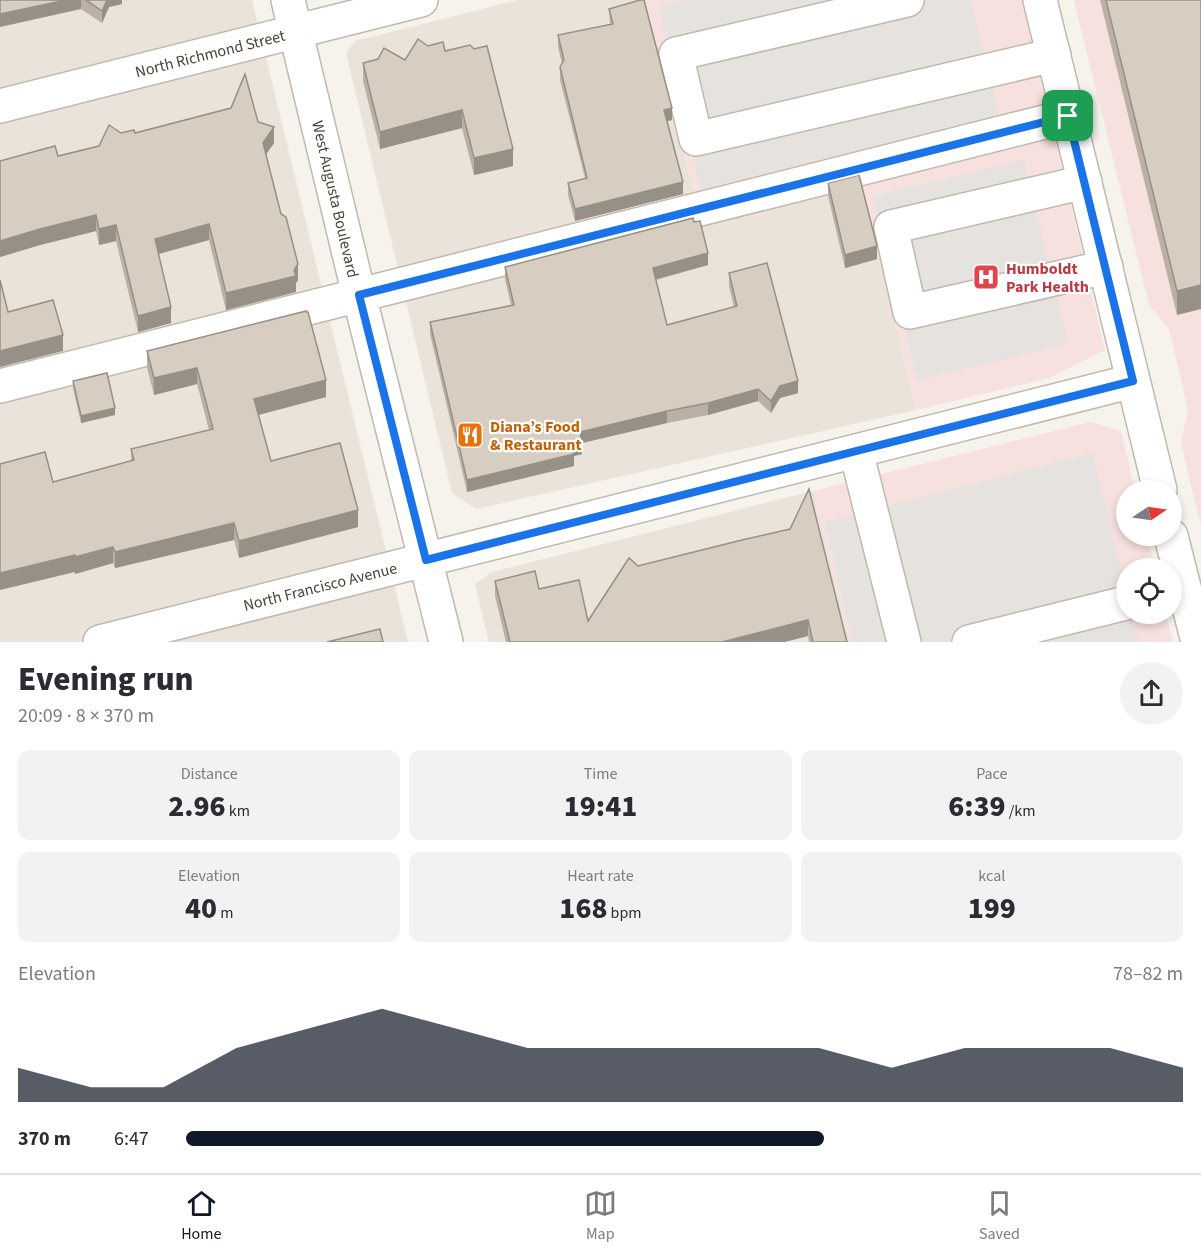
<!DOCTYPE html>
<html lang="en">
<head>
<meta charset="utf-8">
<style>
  :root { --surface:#fff; --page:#f2f2f3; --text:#2b2b33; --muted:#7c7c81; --line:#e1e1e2; --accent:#111827 }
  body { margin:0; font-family:"Source Sans 3",sans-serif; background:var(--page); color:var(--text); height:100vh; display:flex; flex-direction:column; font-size:22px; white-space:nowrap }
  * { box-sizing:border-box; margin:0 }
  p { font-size:20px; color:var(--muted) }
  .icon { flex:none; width:33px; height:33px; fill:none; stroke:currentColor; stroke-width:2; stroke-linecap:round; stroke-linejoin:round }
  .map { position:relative; height:642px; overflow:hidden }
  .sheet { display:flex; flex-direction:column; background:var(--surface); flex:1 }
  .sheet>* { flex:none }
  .needle { width:39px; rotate:77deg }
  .fabs { position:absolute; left:1116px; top:480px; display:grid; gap:12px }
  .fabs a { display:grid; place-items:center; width:66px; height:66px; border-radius:50%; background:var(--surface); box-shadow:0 3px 9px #0003; font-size:30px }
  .pin { position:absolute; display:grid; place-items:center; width:51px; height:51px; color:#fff; margin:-26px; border-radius:12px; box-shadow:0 3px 9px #0006 }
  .round { display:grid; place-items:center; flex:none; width:63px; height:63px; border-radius:32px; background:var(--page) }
  .head { display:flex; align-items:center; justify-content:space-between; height:102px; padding:0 18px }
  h1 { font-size:33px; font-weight:800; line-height:45px }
  .stats { display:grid; grid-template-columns:repeat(3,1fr); gap:9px; height:102px; padding:6px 18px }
  .stats div { display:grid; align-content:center; border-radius:12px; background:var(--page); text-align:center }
  .stats b { font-size:30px; font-weight:800 }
  .stats small { font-size:16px; font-weight:400 }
  .stats p { font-size:16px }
  .chart { height:168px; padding:12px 18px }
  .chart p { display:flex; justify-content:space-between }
  .chart svg { width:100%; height:108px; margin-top:6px; fill:var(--accent); opacity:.7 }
  ul { padding:0 18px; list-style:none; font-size:20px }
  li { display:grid; grid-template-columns:96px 72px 1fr; align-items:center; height:45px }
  li i { height:15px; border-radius:8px; background:var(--accent) }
  .tabs { display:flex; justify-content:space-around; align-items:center; height:84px; border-top:2px solid var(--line); background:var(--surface); font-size:16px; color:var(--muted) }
  .tabs a { display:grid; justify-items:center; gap:3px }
  .tabs .active { color:var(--accent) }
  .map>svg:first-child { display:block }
</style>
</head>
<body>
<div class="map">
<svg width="1201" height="642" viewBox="0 0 1201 642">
  <rect width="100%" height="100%" fill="#f6f2ec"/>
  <g fill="#eae3da">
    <polygon points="0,0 252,0 408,642 0,642"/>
    <polygon points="518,0 646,0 697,204 857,164 916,410 476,509 452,493 346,53 355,41"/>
    <polygon points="813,491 850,642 489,642 475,584 492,572"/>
  </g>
  <g fill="#f6e1df">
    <polygon points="646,0 1022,0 1105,350 1049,378 916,410 857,164 697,204"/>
    <polygon points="1074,0 1201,0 1201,526 1181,443 1188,409 1169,329 1149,305"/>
    <polygon points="1090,422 1121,431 1135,490 1126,490 1126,536 1147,536 1155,568 1126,568 1126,614 1166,614 1173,642 850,642 813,491"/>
  </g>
  <g fill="#e5e2e0">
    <polygon points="685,0 970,0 999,115 701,189 659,7"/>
    <polygon points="1024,160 1068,344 917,380 873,196"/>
    <polygon points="1093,453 1138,642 852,642 825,522"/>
  </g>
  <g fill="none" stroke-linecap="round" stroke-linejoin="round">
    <defs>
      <g id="minor">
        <polyline points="288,0 359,295 446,642"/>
        <polyline points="907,0 676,54 696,139 1054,55"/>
        <polyline points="1040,0 1160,490"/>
        <polyline points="0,106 421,0"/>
        <polyline points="1085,182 891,227 910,312 1106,267"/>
        <polyline points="0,386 1068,116"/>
        <polyline points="856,451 904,642"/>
        <polyline points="1171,536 1198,642"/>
        <polyline points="100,642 1133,381"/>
        <polyline points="969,642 1126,603"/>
      </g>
    </defs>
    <use href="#minor" stroke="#c2b9ae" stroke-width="36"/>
    <use href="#minor" stroke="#fff" stroke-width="33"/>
  </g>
  <g fill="#bab0a6">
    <polygon points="0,0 122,0 122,4 109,7 102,23 81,9"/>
    <polygon points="1100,0 1201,0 1177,315"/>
    <polygon points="609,9 672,120 667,121 683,194 575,221 568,195 568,183 585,178 560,80 560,67 562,64 558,47 558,35 610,24"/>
    <polygon points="445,51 513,166 474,175 462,128 380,149 363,81 363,63 405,60"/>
    <polygon points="258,122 274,143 266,154 298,280 296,283 296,292 226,310 209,240 158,254 171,323 138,332 116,241 99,245 96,231 40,245 0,257 0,161 58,156 99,146 121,133 135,133"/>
    <polygon points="828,183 877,259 845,268 828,196"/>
    <polygon points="694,222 708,265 656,280 667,325 734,307 729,286 729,273 798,393 780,398 771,413 758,401 708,415 667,423 582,443 582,454 574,456 574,466 467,492 430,334 430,322 511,305 505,279 505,267"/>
    <polygon points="147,351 326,397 259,415 271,461 358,527 239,558 234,540 115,568 113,563 75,574 53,482 131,461 131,449 209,430 197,384 154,395 147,368"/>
    <polygon points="73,381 115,415 81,423 73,388"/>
    <polygon points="742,540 847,642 809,642 808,636 784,642 506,642 495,596 495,581 539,589 588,621 638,566"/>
  </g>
  <g fill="#979087">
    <polygon points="66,0 81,0 81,9 0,27 0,14"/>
    <polygon points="107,0 122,0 122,4 109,7 102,23 102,11"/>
    <polygon points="672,108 672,120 664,122 664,110"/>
    <polygon points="462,110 462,128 380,149 380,132"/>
    <polygon points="274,127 274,143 263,159 263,143"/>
    <polygon points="513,149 513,166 474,175 474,158"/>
    <polygon points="683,182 683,194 575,221 575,209"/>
    <polygon points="96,215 96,231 40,245 0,257 0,241 40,229"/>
    <polygon points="209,224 209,240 155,255 155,239"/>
    <polygon points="116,225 116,241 99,245 99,229"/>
    <polygon points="877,246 877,259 845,268 845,255"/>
    <polygon points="708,253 708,265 653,280 653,268"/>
    <polygon points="298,264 298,280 296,283 296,292 226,310 226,293 294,270"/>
    <polygon points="1201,285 1201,309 1177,315 1177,291"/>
    <polygon points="171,307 171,323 138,332 138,316"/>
    <polygon points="63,335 63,351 0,367 0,351"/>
    <polygon points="197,368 197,384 154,395 154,378"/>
    <polygon points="326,380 326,397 254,416 254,399"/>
    <polygon points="798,381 798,393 780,398 771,413 771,401 780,386"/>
    <polygon points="758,389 758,401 708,415 708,403"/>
    <polygon points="115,408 115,415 81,423 81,416"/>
    <polygon points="667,411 667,423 582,443 582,454 574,456 574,466 467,492 467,480 572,444 580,432"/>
    <polygon points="358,510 358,527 239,558 239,541"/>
    <polygon points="234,523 234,540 115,568 115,552"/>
    <polygon points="113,547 113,563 75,574 75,557"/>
    <polygon points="75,555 75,572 0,590 0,573"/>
    <polygon points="808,620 808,636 784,642 722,642"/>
  </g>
  <g fill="#d8cdc1" stroke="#979087" stroke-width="1.5">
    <polygon points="0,0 66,0 0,14"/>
    <polygon points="86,0 107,0 102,11"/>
    <polygon points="640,0 644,0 672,108 664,110 683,182 575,209 568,183 587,178 560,67 564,60 558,35 613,24 609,9"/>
    <polygon points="1106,0 1201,0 1201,285 1177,291"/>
    <polygon points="418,39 428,46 443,42 445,51 470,45 474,49 487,46 513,149 474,158 462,110 380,132 363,63 378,59 384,48 405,60"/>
    <polygon points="245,74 258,122 274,127 263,143 281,214 286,217 298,264 294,270 296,276 226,293 209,224 155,239 171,307 138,316 116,225 99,229 96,215 40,229 0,241 0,161 55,146 58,156 99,146 109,125 121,133 134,130 135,133 231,108"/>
    <polygon points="859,175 877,246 845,255 828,183"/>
    <polygon points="693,218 694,222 700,221 708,253 653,268 667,325 737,306 729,273 767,263 798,381 780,386 771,401 758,389 708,403 667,411 580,432 582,442 572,444 574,454 467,480 430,322 514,305 505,267"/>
    <polygon points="0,280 8,312 53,300 63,335 0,351"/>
    <polygon points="306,311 306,312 308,312 326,380 254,399 271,461 340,443 358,510 239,541 234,523 115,552 113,547 75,557 75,555 0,573 0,464 45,452 53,482 134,460 131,449 213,429 197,368 154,378 147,351"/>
    <polygon points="107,373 115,408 81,416 73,381"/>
    <polygon points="809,489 847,642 813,642 808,620 722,642 510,642 495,581 535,571 539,589 579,580 588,621 629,558 638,566 742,540 790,529"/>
    <polygon points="380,629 383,642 327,642"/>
  </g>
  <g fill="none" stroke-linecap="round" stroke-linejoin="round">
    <defs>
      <polygon id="route" points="1068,116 1133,381 426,560 359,295"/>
    </defs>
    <use href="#route" stroke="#fff" stroke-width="12"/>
    <use href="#route" stroke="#1a73e8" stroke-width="8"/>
  </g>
  <defs>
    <symbol id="hospital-square" viewBox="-11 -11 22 22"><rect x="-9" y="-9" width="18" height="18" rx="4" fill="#e0444e" stroke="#fff"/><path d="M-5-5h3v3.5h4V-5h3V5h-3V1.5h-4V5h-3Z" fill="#fff"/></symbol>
    <symbol id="restaurant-square" viewBox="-11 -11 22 22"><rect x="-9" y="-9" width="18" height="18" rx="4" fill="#e8710a" stroke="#fff"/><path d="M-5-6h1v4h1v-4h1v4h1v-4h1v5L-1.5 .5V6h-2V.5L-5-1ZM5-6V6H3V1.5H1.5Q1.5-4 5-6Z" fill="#fff"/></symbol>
  </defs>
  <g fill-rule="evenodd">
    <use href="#hospital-square" x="971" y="262" width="30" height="30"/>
    <use href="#restaurant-square" x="455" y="420" width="30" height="30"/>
  </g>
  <g text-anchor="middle" stroke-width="4.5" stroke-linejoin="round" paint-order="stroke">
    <g font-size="16" fill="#4b4239" stroke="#fff">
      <text transform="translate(210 53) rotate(-14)" y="6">North Richmond Street</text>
      <text transform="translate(336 199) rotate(77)" y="6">West Augusta Boulevard</text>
      <text transform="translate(320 586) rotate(-14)" y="6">North Francisco Avenue</text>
    </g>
    <g font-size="16" font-weight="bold" fill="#be3a42" stroke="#fff" text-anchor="start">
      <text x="1006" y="274">Humboldt<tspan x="1006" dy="18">Park Health</tspan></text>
    </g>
    <g font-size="16" font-weight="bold" fill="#c56008" stroke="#fff" text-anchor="start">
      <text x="490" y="432">Diana’s Food<tspan x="490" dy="18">&amp; Restaurant</tspan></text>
    </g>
  </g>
</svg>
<div class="fabs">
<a><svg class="needle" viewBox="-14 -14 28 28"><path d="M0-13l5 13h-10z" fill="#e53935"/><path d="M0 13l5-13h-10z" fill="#7c7c81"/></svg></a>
<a><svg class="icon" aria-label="locate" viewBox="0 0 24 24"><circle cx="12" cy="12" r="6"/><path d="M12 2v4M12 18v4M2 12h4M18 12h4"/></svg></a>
</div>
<div class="pin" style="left:1068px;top:116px;background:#1e9e55"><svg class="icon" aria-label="arrive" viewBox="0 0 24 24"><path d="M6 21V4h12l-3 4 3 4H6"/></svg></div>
</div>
<section class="sheet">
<div class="head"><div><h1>Evening run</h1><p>20:09 · 8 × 370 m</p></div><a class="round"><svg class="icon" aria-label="share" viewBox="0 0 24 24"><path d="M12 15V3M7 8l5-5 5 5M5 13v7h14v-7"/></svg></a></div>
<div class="stats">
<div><p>Distance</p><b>2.96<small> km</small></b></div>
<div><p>Time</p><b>19:41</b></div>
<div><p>Pace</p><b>6:39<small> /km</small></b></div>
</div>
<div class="stats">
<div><p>Elevation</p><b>40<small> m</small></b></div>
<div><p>Heart rate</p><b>168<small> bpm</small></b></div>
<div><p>kcal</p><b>199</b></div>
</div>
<div class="chart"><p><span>Elevation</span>78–82 m</p>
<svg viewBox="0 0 160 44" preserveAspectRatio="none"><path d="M0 44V30L10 38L20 38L30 22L40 14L50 6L60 14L70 22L80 22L90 22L100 22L110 22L120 30L130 22L140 22L150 22L160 30V44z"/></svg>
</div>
<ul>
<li><b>370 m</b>6:47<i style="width:64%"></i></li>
</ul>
</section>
<nav class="tabs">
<a class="active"><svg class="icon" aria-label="home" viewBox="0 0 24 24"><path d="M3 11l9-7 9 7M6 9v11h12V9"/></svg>Home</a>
<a><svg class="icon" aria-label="map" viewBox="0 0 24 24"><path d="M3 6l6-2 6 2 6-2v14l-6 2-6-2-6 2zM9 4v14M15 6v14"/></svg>Map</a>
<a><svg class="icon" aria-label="saved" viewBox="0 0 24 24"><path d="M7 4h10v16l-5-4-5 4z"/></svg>Saved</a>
</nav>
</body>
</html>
